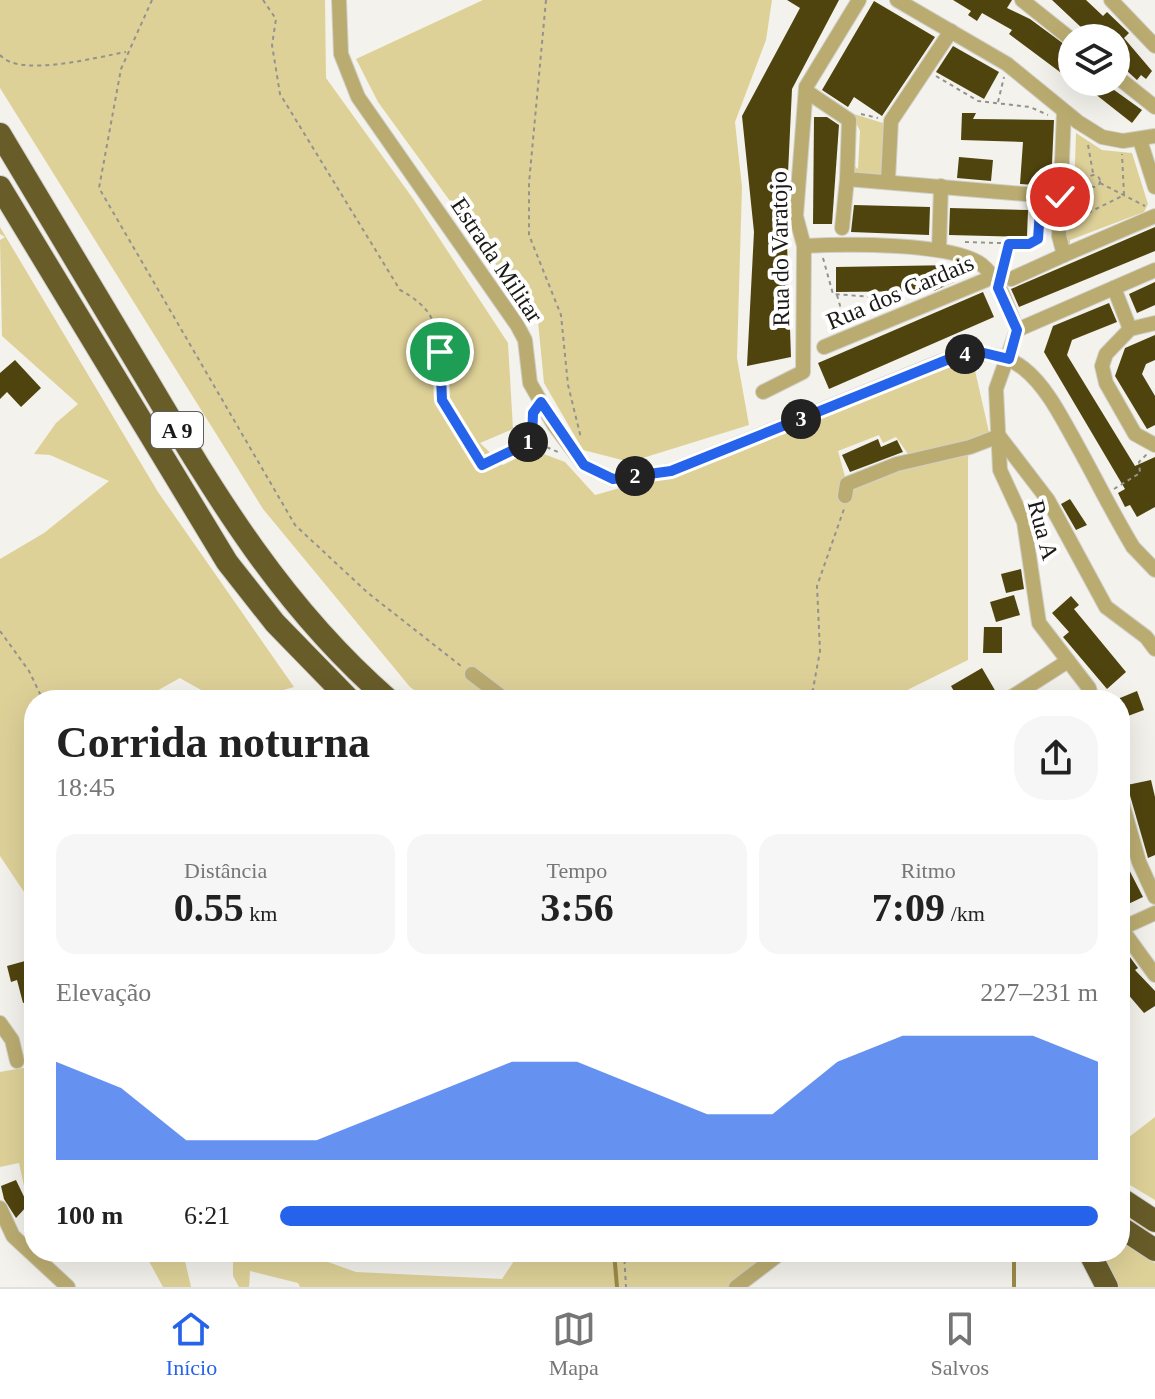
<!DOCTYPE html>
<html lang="pt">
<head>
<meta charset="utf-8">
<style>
  :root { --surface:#fff; --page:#f6f6f6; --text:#222; --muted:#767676; --line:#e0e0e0; --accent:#2563eb }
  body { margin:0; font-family:Georgia,serif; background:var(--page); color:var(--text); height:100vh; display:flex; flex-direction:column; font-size:30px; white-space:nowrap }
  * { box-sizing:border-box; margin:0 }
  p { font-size:26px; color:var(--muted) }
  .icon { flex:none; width:44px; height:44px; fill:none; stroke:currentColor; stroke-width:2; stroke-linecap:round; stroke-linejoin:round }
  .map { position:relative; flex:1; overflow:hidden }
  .drawer { position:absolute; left:24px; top:690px; width:1106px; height:572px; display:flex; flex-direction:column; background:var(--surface); border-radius:32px; box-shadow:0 8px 32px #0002 }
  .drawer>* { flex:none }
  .fabs { position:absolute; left:1058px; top:24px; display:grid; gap:16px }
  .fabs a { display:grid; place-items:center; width:72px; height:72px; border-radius:50%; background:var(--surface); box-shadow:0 8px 32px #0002; font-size:40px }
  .pin { position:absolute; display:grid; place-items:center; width:68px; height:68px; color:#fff; margin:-34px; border:4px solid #fff; border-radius:50%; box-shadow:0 2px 8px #0007 }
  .km { position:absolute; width:40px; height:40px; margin:-20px; border-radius:50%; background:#222; color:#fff; font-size:22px; line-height:40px; text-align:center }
  .round { display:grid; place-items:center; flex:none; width:84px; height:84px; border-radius:32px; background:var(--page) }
  .headline { display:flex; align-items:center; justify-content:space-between; height:136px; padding:0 32px }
  h1 { font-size:44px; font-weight:600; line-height:60px }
  .stats { display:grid; grid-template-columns:repeat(3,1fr); gap:12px; height:136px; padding:8px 32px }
  .stats div { display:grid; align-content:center; border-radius:20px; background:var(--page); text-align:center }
  .stats b { font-size:40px; font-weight:600 }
  .stats small { font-size:22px; font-weight:400 }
  .stats p { font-size:22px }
  .chart { height:224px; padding:16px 32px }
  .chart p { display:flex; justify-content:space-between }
  .chart svg { width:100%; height:144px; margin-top:8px; fill:var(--accent); opacity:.7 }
  ul { padding:0 32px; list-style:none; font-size:26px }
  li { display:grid; grid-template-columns:128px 96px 1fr; align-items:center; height:60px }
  li i { height:20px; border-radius:10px; background:var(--accent) }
  .dock { display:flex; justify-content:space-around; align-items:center; height:112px; border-top:2px solid var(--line); background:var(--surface); font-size:22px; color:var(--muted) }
  .dock a { display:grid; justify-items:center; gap:4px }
  .dock .selected { color:var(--accent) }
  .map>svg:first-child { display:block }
</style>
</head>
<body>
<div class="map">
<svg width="1155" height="1287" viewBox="0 0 1155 1287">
  <rect width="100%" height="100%" fill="#f4f2ec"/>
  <g fill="#ded198" fill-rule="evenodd">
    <path d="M0 0H325L326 78 414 200 508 343 513 429 480 443 503 465 533 450 565 462 595 495 720 460 972 357 991 441 970 447 968 458V660L887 700H429L410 687 263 509 0 88ZM879 435 883 443 896 437 913 461 886 468 846 495 847 484 838 451Z"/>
    <polygon points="483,0 772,0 766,40 735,122 742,187 737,358 749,425 630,462 583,450 544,383 538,322 378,102 356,59"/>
    <polygon points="851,113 886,124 881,175 854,175 852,164 858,169 860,131"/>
    <polygon points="1076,133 1102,150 1132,153 1148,204 1144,212 1070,240 1070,244 1064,241 1064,228 1073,223"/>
    <path d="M0 227 158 492 294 687C237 704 232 709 180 678L140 700H34V939L28 898 0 856V559L44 533 109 481 50 455 34 454 56 423 78 404 2 336 0 240 5 237 0 234Z"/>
    <polygon points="34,1066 34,1199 28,1205 19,1163 0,1167 0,1072"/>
    <polygon points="1155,1117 1155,1200 1120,1179 1120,1144"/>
    <polygon points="1120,1239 1155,1263 1155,1287 1116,1287 1101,1252 1120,1252"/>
    <polygon points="144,1252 183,1252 191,1287 163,1287"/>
    <polygon points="233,1252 251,1252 252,1256 253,1252 300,1252 356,1272 502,1279 520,1252 783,1252 739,1287 300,1287 298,1283 250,1271 249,1287 239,1287 233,1276"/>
  </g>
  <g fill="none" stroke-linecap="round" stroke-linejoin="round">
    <g stroke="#9b8b47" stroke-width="4">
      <polyline points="614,1252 617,1287"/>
      <polyline points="1014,1287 1014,1252"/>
    </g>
  </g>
  <g fill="#50440e">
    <polygon points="787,0 839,0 792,89 786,215 791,357 747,366 754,232 742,116 800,8"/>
    <polygon points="953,0 1012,0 1007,8 1030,19 1072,50 1072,81 1009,34 1012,30 982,13 977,21 968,15 971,11"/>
    <polygon points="1052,0 1086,0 1103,16 1107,12 1129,33 1124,38 1152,71 1146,79 1141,75 1137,80 1116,61 1116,38 1101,38 1088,26 1084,30"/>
    <polygon points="874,1 935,37 882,116 854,97 848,107 822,90"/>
    <polygon points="953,46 999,72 984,99 936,72"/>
    <polygon points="1080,82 1103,82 1142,110 1132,123"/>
    <polygon points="962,113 976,113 973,119 1054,120 1051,186 1020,184 1023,142 961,140"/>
    <polygon points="814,117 827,117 839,125 832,224 813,224"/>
    <polygon points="959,157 993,160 991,181 957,178"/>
    <polygon points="854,205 930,207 929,235 851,232"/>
    <polygon points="950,208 1028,210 1027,237 949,235"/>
    <polygon points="1155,227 1155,251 1019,307 1011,289"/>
    <polygon points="956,265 956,281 934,291 836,292 836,267"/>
    <polygon points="1155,282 1155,305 1137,313 1129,294"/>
    <polygon points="983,292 994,317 829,389 818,363"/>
    <polygon points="1109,303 1117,322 1072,340 1067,355 1135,466 1155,457 1155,507 1137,517 1130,505 1125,507 1118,493 1125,489 1044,352 1053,326"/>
    <polygon points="1155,335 1155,360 1146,364 1142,374 1155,396 1155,425 1147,429 1115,376 1125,348"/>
    <polygon points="15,360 41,388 21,407 7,392 0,399 0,373"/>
    <polygon points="878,439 881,447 897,440 903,452 850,472 842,455"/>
    <polygon points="1070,499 1087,525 1076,530 1061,504"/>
    <polygon points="1021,569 1024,589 1006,593 1001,574"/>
    <polygon points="1014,595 1020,615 996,622 990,602"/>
    <polygon points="1071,596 1079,605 1074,609 1126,672 1107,689 1063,637 1069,632 1052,613"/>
    <polygon points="984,627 1002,627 1002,653 983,653"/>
    <polygon points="982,668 996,692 982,700 959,700 951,686"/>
    <polygon points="1137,691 1144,710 1120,719 1120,698"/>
    <polygon points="1151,780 1155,797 1155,855 1148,858 1127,785"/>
    <polygon points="1120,852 1143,897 1124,906 1120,899"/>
    <polygon points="1121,945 1138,968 1135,970 1155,991 1155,1006 1144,1013 1120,985"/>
    <polygon points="25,961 34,1000 23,1003 17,980 11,982 7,966"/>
    <polygon points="16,1180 28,1205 16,1218 4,1199 1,1186"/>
  </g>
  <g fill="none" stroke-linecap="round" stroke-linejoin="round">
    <defs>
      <g id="minor">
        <path d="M339 0 341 54 358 97 517 325 525 340 530 383 554 425 584 465 613 479 671 471 940 362C1019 333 1044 385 1077 445 1096 479 1113 514 1133 547L1155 570"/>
        <polyline points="897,0 1007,64 1078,122 1102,137 1123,141 1155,136"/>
        <polyline points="1022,0 1072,40"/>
        <polyline points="1111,0 1155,46"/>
        <polyline points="1116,76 1155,107"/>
        <polyline points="806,91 849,120 847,179 1060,197"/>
        <polyline points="1064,111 1059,236 1064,255 1155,216"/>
        <polyline points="1140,140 1155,187"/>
        <polyline points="888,180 891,121 951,31"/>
        <polyline points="842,228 847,179"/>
        <path d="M804 246C842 244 954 242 982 265 1000 279 1008 309 1017 330"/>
        <polyline points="939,250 941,186"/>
        <polyline points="1011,279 1064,255"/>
        <polyline points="1114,288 1130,329"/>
        <polyline points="1155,323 1130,329 1106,354 1102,366 1106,383 1135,434 1155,445"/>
        <polyline points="824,347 993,277"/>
        <polyline points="763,392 803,372 804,246 796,216 806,87 859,0"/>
        <polyline points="845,496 847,484 897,464 970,447 999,436 1048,500 1106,607 1146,637 1155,649"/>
        <polyline points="472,674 506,700"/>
        <polyline points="1007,700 1068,661"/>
        <polyline points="1092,700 1089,688 1039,623 1024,522 1000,470 996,389 1017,330 1155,270"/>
        <polyline points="1120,796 1139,862 1155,897"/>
        <polyline points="1121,928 1155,975"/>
        <polyline points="1120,929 1155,913"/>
        <polyline points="0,1023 12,1040 17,1061"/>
        <polyline points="0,1208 13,1236 68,1287"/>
        <polyline points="736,1287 782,1252"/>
      </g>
      <g id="highway">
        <path d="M0 134C49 216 98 297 146 378 217 498 283 608 389 700"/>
        <polyline points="0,187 227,562 275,623 350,700"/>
        <polyline points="1120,1198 1155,1221"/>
        <polyline points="1120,1227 1155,1250"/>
        <polyline points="1089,1252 1107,1287"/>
      </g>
    </defs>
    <use href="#minor" stroke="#d1cfca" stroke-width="16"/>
    <use href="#highway" stroke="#d1cfca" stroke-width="24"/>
    <g stroke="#93928e" stroke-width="2" stroke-dasharray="4 4" stroke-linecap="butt">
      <polyline points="152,0 121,69 99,188 295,525 368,593 461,666"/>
      <path d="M263 0 276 19 272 45 280 94 400 290C458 321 427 354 442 400 449 423 469 445 482 465L532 441 533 414"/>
      <polyline points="546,0 529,183 529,235 561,315 568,385 581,438"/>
      <path d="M0 55C19 78 97 57 126 52"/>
      <polyline points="936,76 978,101 1030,107 1048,115"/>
      <polyline points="998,102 1004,77"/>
      <polyline points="861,114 878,118"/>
      <polyline points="1088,145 1093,173"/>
      <circle cx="1094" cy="181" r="6"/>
      <polyline points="1100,183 1145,206"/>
      <polyline points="1075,189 1088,184"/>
      <polyline points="1074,220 1124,195 1122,154"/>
      <polyline points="965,242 1029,244 1038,239 1040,208"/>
      <polyline points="823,258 833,294 887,298 896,302"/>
      <polyline points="1003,270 1009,245"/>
      <polyline points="837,295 845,323"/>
      <polyline points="532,441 558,452"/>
      <polyline points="1114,489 1140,473 1139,462 1147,454"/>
      <polyline points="0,631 29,671 43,700"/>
      <polyline points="811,700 820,651 817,586 844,509"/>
      <polyline points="624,1252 626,1287"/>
    </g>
    <use href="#minor" stroke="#baac70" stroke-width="14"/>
    <use href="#highway" stroke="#685c29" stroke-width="22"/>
  </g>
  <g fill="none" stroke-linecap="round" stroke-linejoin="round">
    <defs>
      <polyline id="route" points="440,352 442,400 482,465 532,441 533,413 541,402 584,465 613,479 671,471 959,355 980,352 1009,359 1017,330 998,288 1009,244 1029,244 1038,239 1041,195 1060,197"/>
    </defs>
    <use href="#route" stroke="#fff" stroke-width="16"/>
    <use href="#route" stroke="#2563eb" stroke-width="10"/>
  </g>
  <g text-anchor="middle" stroke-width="8" stroke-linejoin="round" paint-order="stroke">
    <rect fill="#fff" stroke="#5f5e5d" stroke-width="2" x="151" y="412" width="52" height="36" rx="6"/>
    <g font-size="22" font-weight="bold" fill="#1a1917">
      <text x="177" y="438">A 9</text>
    </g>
    <g font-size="24" fill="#1a1917" stroke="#fff">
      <text transform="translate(780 249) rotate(-91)" y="8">Rua do Varatojo</text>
      <text transform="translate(497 260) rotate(56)" y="8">Estrada Militar</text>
      <text transform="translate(900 292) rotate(-23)" y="8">Rua dos Cardais</text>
      <text transform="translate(1043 530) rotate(75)" y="8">Rua A</text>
    </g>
  </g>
</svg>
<div class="fabs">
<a><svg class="icon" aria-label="layers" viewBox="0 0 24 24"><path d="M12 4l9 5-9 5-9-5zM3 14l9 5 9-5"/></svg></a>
</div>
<div class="pin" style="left:440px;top:352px;background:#1e9e55"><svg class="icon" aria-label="arrive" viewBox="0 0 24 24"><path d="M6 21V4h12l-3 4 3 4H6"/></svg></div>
<div class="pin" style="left:1060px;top:197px;background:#d93025"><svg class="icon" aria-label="check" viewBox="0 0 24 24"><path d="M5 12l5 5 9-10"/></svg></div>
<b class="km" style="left:528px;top:442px">1</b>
<b class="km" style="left:635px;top:476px">2</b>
<b class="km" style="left:801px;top:419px">3</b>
<b class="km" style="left:965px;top:354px">4</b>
<section class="drawer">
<div class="headline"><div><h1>Corrida noturna</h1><p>18:45</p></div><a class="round"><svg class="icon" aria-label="share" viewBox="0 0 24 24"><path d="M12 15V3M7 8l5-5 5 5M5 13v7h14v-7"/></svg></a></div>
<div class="stats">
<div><p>Distância</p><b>0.55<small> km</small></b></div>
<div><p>Tempo</p><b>3:56</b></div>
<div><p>Ritmo</p><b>7:09<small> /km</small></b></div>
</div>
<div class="chart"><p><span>Elevação</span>227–231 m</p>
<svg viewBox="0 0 160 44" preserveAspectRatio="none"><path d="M0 44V14L10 22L20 38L30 38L40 38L50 30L60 22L70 14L80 14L90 22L100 30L110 30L120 14L130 6L140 6L150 6L160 14V44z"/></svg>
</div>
<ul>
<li><b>100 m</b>6:21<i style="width:100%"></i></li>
</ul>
</section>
</div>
<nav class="dock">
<a class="selected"><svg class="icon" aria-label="home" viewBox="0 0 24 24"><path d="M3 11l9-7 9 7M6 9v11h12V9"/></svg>Início</a>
<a><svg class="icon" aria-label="map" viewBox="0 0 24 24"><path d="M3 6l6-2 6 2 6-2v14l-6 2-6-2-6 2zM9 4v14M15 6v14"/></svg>Mapa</a>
<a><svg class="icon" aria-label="saved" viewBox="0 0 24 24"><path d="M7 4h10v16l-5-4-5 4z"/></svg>Salvos</a>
</nav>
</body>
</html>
